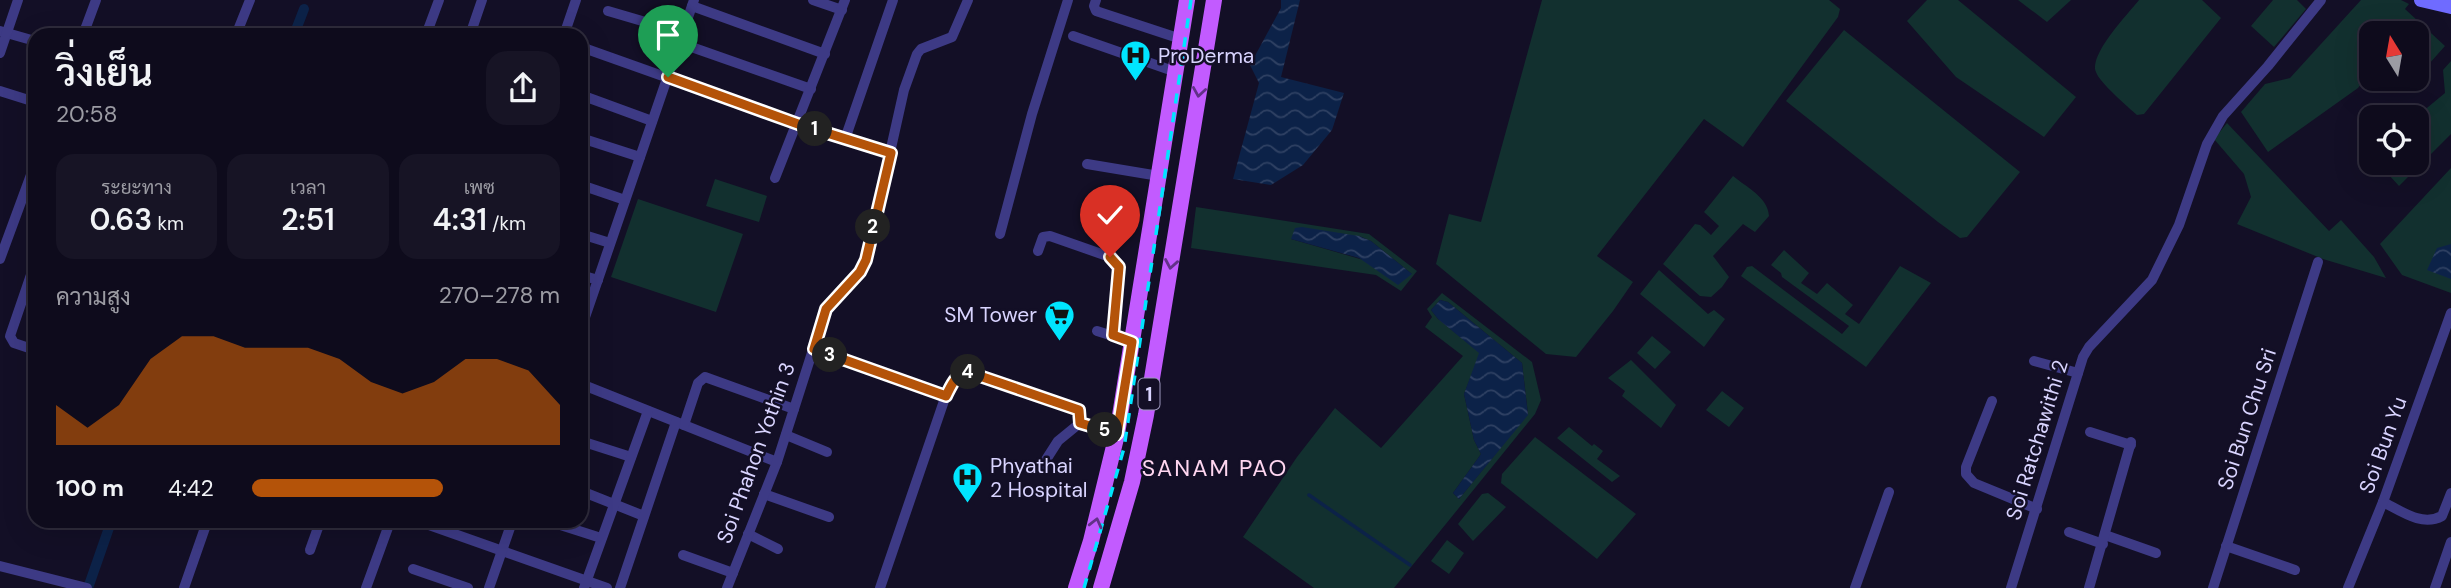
<!DOCTYPE html>
<html lang="th">
<head>
<meta charset="utf-8">
<style>
  :root { --surface:#0e0b1c; --page:#171425; --text:#f1f3f6; --muted:#9b9ba3; --line:#2e2b3b; --accent:#b45309 }
  body { margin:0; font-family:"DM Sans",Sarabun,sans-serif; background:var(--page); color:var(--text); height:100vh; display:flex; flex-direction:column; font-size:26px; white-space:nowrap }
  * { box-sizing:border-box; margin:0 }
  p { font-size:23px; color:var(--muted) }
  .icon { flex:none; width:38px; height:38px; fill:none; stroke:currentColor; stroke-width:2; stroke-linecap:round; stroke-linejoin:round }
  .map { position:relative; flex:1; overflow:hidden }
  .side { position:absolute; left:28px; top:28px; width:560px; height:500px; display:flex; flex-direction:column; background:var(--surface); border-radius:21px; box-shadow:0 7px 28px #0002,0 0 0 2px var(--line) }
  .side>* { flex:none }
  .needle { width:46px; rotate:349deg }
  .controls { position:absolute; left:2359px; top:21px; display:grid; gap:14px }
  .controls a { display:grid; place-items:center; width:70px; height:70px; border-radius:14px; background:var(--surface); box-shadow:0 7px 28px #0002,0 0 0 2px var(--line); font-size:35px }
  .pin { position:absolute; display:grid; place-items:center; width:60px; height:60px; color:#fff; margin:-72px -30px; border-radius:50% 50% 50% 0; rotate:-45deg; box-shadow:0 0 7px #0007 }
  .pin .icon { rotate:45deg }
  .km { position:absolute; width:35px; height:35px; margin:-18px; border-radius:50%; background:#222; color:#fff; font-size:19px; line-height:35px; text-align:center }
  .round { display:grid; place-items:center; flex:none; width:74px; height:74px; border-radius:21px; background:var(--page) }
  .summary { display:flex; align-items:center; justify-content:space-between; height:119px; padding:0 28px }
  h1 { font-size:38px; font-weight:600; line-height:52px }
  .metrics { display:grid; grid-template-columns:repeat(3,1fr); gap:10px; height:119px; padding:7px 28px }
  .metrics div { display:grid; align-content:center; border-radius:18px; background:var(--page); text-align:center }
  .metrics b { font-size:30px; font-weight:600 }
  .metrics small { font-size:19px; font-weight:400 }
  .metrics p { font-size:19px }
  .chart { height:196px; padding:14px 28px }
  .chart p { display:flex; justify-content:space-between }
  .chart svg { width:100%; height:126px; margin-top:7px; fill:var(--accent); opacity:.7 }
  ul { padding:0 28px; list-style:none; font-size:23px }
  li { display:grid; grid-template-columns:112px 84px 1fr; align-items:center; height:52px }
  li i { height:18px; border-radius:9px; background:var(--accent) }
  .map>svg:first-child { display:block }
</style>
</head>
<body>
<div class="map">
<svg width="2451" height="588" viewBox="0 0 2451 588">
  <defs>
    <pattern id="water-waves" width="16" height="10" patternUnits="userSpaceOnUse" patternTransform="scale(1.75)"><rect width="16" height="10" fill="#0c2248"/><path d="M0 5q4-4 8 0t8 0" fill="none" stroke="#2f4163"/></pattern>
  </defs>
  <rect width="100%" height="100%" fill="#130f26"/>
  <g fill="#12302f" fill-rule="evenodd">
    <polygon points="1542,0 1829,0 1840,9 1838,17 1743,147 1704,119 1597,256 1633,282 1613,311 1576,357 1546,354 1436,264 1449,214 1481,222"/>
    <polygon points="1927,0 1958,0 2076,97 2044,137 1956,77 1907,21"/>
    <polygon points="2018,0 2071,0 2047,22"/>
    <path d="M2139 0H2202L2221 18 2144 114 2137 115C2128 107 2099 82 2096 72 2089 54 2128 14 2139 0Z"/>
    <polygon points="2273,0 2297,0 2306,9 2274,47 2251,26"/>
    <polygon points="2361,0 2401,0 2409,4 2405,9 2445,46 2429,64 2417,53 2417,33 2396,33 2389,27 2384,33 2371,33 2371,71 2358,88 2268,152 2241,112 2265,84 2290,78"/>
    <polygon points="1844,30 2020,172 1967,237 1960,238 1938,222 1786,101"/>
    <polygon points="2451,61 2451,134 2399,186 2378,163 2417,163 2416,117 2445,93 2443,70"/>
    <polygon points="2227,123 2329,231 2341,220 2374,257 2386,278 2323,259 2237,224 2251,197 2244,174 2214,139"/>
    <polygon points="2451,168 2451,293 2402,275 2380,244"/>
    <path d="M1733 176C1746 187 1768 197 1769 216L1755 232 1743 224 1713 256 1729 277 1722 287 1711 297 1700 296 1663 264 1695 224 1700 225 1711 235 1719 226 1704 212Z"/>
    <polygon points="715,179 767,196 759,222 706,206"/>
    <polygon points="638,199 743,234 716,312 611,277"/>
    <path d="M1196 207 1369 234 1417 271 1401 291 1376 275 1191 248ZM1359 236 1371 241 1412 274 1291 239Z"/>
    <polygon points="1784,250 1809,273 1801,283 1817,294 1827,283 1853,305 1845,314 1859,324 1900,266 1931,283 1866,367 1741,276 1747,267 1752,266 1842,334 1849,326 1782,277 1781,273 1771,265"/>
    <polygon points="1659,270 1708,314 1714,310 1725,319 1704,347 1640,294"/>
    <path d="M1442 293 1532 362 1541 400 1535 414 1394 588H1314L1243 537 1297 457 1335 408 1381 448 1463 356 1425 327 1432 317 1427 309ZM1440 300 1448 302 1522 363 1528 414 1459 499 1453 493 1481 454 1474 440 1464 394 1480 353 1438 319 1431 310Z"/>
    <polygon points="1652,336 1671,352 1655,369 1637,353"/>
    <polygon points="1631,360 1676,405 1661,428 1622,396 1625,391 1608,378"/>
    <polygon points="1722,391 1744,408 1729,427 1706,410"/>
    <polygon points="1569,427 1592,446 1594,444 1603,451 1597,459 1620,476 1612,482 1557,438"/>
    <polygon points="1535,437 1636,514 1597,559 1501,483 1502,474"/>
    <polygon points="1488,493 1506,507 1473,541 1458,524 1482,494"/>
    <polygon points="1447,540 1464,553 1449,574 1431,561"/>
  </g>
  <g fill="url(#water-waves)">
    <polygon points="1281,0 1300,0 1281,77 1344,93 1332,130 1303,165 1271,185 1233,179 1259,83 1250,65 1281,8"/>
    <polygon points="1302,227 1359,236 1371,241 1412,274 1398,285 1359,258 1291,239 1295,228"/>
    <polygon points="2451,244 2451,279 2427,270 2437,248"/>
    <polygon points="1440,300 1448,302 1522,363 1528,415 1459,499 1453,493 1481,454 1474,440 1464,394 1479,353 1438,319 1431,310"/>
  </g>
  <g fill="none" stroke-linecap="round" stroke-linejoin="round">
    <polyline stroke="#0c2248" stroke-width="3.5" points="1309,495 1410,565"/>
    <g stroke="#0c2248" stroke-width="10">
      <polyline points="294,35 304,9"/>
      <polyline points="88,588 111,522"/>
    </g>
    <g stroke="#3d3a85" stroke-width="10">
      <polyline points="813,0 842,10"/>
      <polyline points="1096,0 1094,6 1096,11 1181,39"/>
      <polyline points="692,6 825,54"/>
      <polyline points="608,11 683,33"/>
      <polyline points="0,31 35,41"/>
      <polyline points="83,35 96,0"/>
      <polyline points="236,35 250,0"/>
      <polyline points="426,35 439,0"/>
      <polyline points="470,35 482,0"/>
      <polyline points="564,35 576,0"/>
      <polyline points="1073,36 1176,72"/>
      <polyline points="680,43 811,89"/>
      <polyline points="581,47 798,124 891,153"/>
      <polyline points="0,53 18,0"/>
      <polyline points="0,91 35,102"/>
      <polyline points="581,95 652,121"/>
      <polyline points="581,138 640,157"/>
      <polyline points="845,139 893,0"/>
      <polyline points="1087,164 1159,176"/>
      <polyline points="775,178 845,0"/>
      <polyline points="581,185 625,200"/>
      <polyline points="581,234 610,243"/>
      <polyline points="1000,234 1032,114 1068,0"/>
      <polyline points="1038,251 1043,237 1050,236 1110,257 1119,267 1113,335"/>
      <polyline points="0,259 35,164"/>
      <polyline points="581,275 598,280"/>
      <polyline points="581,329 694,0"/>
      <polyline points="1097,331 1132,342"/>
      <polyline points="32,349 14,343 10,336 35,263"/>
      <polyline points="814,349 946,395"/>
      <polyline points="2034,361 2078,373"/>
      <polyline points="581,384 777,462"/>
      <polyline points="1992,401 1966,467 1966,474 1974,483 2037,509"/>
      <polyline points="684,425 698,383 705,377 794,409"/>
      <polyline points="2090,432 2131,445"/>
      <polyline points="786,435 827,452"/>
      <polyline points="581,441 631,457"/>
      <polyline points="1042,466 1058,441 1080,423 1117,434"/>
      <polyline points="581,491 644,516"/>
      <polyline points="764,494 829,517"/>
      <path d="M2383 502C2401 511 2422 527 2442 516L2451 493"/>
      <polyline points="551,522 601,538"/>
      <polyline points="429,525 607,588"/>
      <polyline points="2069,532 2103,544"/>
      <polyline points="748,534 778,549"/>
      <polyline points="2105,535 2156,553"/>
      <polyline points="2226,546 2295,570"/>
      <polyline points="310,550 320,522"/>
      <polyline points="683,555 733,573"/>
      <polyline points="0,566 87,588"/>
      <polyline points="413,569 468,588"/>
      <polyline points="184,588 207,522"/>
      <polyline points="366,588 390,522"/>
      <polyline points="489,588 512,522"/>
      <polyline points="584,588 648,411"/>
      <polyline points="620,588 676,422"/>
      <polyline points="727,588 777,462 826,309 860,272 866,260 904,90 917,54 921,49 952,37 968,0"/>
      <path d="M880 588 946 395C951 384 955 375 968 372L1079 410 1080 423"/>
      <polyline points="1855,588 1889,492"/>
      <polyline points="2011,588 2083,357 2089,347 2152,280 2179,225 2207,144 2223,116 2268,66 2321,0"/>
      <polyline points="2089,588 2131,442"/>
      <polyline points="2213,588 2318,262"/>
      <polyline points="2348,588 2383,502 2451,313"/>
      <polyline points="2435,588 2451,542"/>
    </g>
    <polyline stroke="#6f6bff" stroke-width="14" points="2421,0 2451,7"/>
    <g stroke="#c25bff" stroke-width="16">
      <polyline points="1076,588 1091,541 1117,434 1187,0"/>
      <polyline points="1101,588 1132,482 1146,415 1214,0"/>
    </g>
    <polyline stroke="#00e5ff" stroke-width="3.5" stroke-dasharray="10 9" stroke-linecap="butt" points="1084,588 1124,448 1191,0"/>
  </g>
  <defs><path id="oneway-chevron" d="M-2-3.5L2.5 0L-2 3.5" fill="none" stroke-width="1.6" stroke-linecap="round" stroke-linejoin="round" transform="scale(1.75)"/></defs>
  <g stroke="#623188">
    <use href="#oneway-chevron" transform="translate(1199 92) rotate(99)"/>
    <use href="#oneway-chevron" transform="translate(1171 264) rotate(100)"/>
    <use href="#oneway-chevron" transform="translate(1096 523) rotate(-76)"/>
  </g>
  <g fill="none" stroke-linecap="round" stroke-linejoin="round">
    <defs>
      <path id="route" d="M668 77 798 124 891 153 866 260 860 272 826 309 814 349 946 396C952 384 955 375 968 372L1079 410 1080 423 1117 434 1132 342 1113 335 1119 267 1110 257"/>
    </defs>
    <use href="#route" stroke="#fff" stroke-width="14"/>
    <use href="#route" stroke="#b45309" stroke-width="9"/>
  </g>
  <defs>
    <symbol id="hospital-pin" viewBox="-11 -11 22 30"><path d="M0 17L-7.5 6A9.5 9.5 0 1 1 7.5 6Z" fill="#00e5ff" stroke="#130f26"/><path d="M-5-5h3v3.5h4V-5h3V5h-3V1.5h-4V5h-3Z" fill="#111"/></symbol>
    <symbol id="supermarket-pin" viewBox="-11 -11 22 30"><path d="M0 17L-7.5 6A9.5 9.5 0 1 1 7.5 6Z" fill="#00e5ff" stroke="#130f26"/><path d="M-6-5.5h2.5l.6 2H6L4.5 2H-2.5L-4.4-4H-6ZM-1.5 3.2a1.3 1.3 0 1 0 .1 0ZM3 3.2a1.3 1.3 0 1 0 .1 0Z" fill="#111"/></symbol>
  </defs>
  <g fill-rule="evenodd">
    <use href="#hospital-pin" x="1118" y="38" width="35" height="47"/>
    <use href="#supermarket-pin" x="1042" y="298" width="35" height="47"/>
    <use href="#hospital-pin" x="950" y="460" width="35" height="47"/>
  </g>
  <g text-anchor="middle" stroke-width="5" stroke-linejoin="round" paint-order="stroke">
    <rect fill="#130f26" stroke="#9e99be" stroke-width="2" x="1138.5" y="378.5" width="21" height="31" rx="5"/>
    <g font-size="19" font-weight="bold" fill="#d9d4ff">
      <text x="1149" y="401">1</text>
    </g>
    <g font-size="21" fill="#d9d4ff" stroke="#130f26" text-anchor="start">
      <text x="1158" y="63">ProDerma</text>
      <text x="1037" y="322" text-anchor="end">SM Tower</text>
      <text x="990" y="473">Phyathai<tspan x="990" dy="24">2 Hospital</tspan></text>
    </g>
    <g font-size="21" fill="#d9d4ff" stroke="#130f26">
      <text transform="translate(2247 419) rotate(-72)" y="7">Soi Bun Chu Sri</text>
      <text transform="translate(2037 440) rotate(-73)" y="7">Soi Ratchawithi 2</text>
      <text transform="translate(2383 445) rotate(-70)" y="7">Soi Bun Yu</text>
      <text transform="translate(756 453) rotate(-70)" y="7">Soi Phahon Yothin 3</text>
    </g>
    <g font-size="23" letter-spacing="2" fill="#ffd6f0" stroke="#130f26">
      <text x="1215" y="476">SANAM PAO</text>
    </g>
  </g>
</svg>
<div class="controls">
<a><svg class="needle" viewBox="-14 -14 28 28"><path d="M0-13l5 13h-10z" fill="#e53935"/><path d="M0 13l5-13h-10z" fill="#9b9ba3"/></svg></a>
<a><svg class="icon" aria-label="locate" viewBox="0 0 24 24"><circle cx="12" cy="12" r="6"/><path d="M12 2v4M12 18v4M2 12h4M18 12h4"/></svg></a>
</div>
<div class="pin" style="left:668px;top:77px;background:#1e9e55"><svg class="icon" aria-label="arrive" viewBox="0 0 24 24"><path d="M6 21V4h12l-3 4 3 4H6"/></svg></div>
<div class="pin" style="left:1110px;top:257px;background:#d93025"><svg class="icon" aria-label="check" viewBox="0 0 24 24"><path d="M5 12l5 5 9-10"/></svg></div>
<b class="km" style="left:815px;top:129px">1</b>
<b class="km" style="left:873px;top:227px">2</b>
<b class="km" style="left:830px;top:355px">3</b>
<b class="km" style="left:968px;top:372px">4</b>
<b class="km" style="left:1105px;top:430px">5</b>
<section class="side">
<div class="summary"><div><h1>วิ่งเย็น</h1><p>20:58</p></div><a class="round"><svg class="icon" aria-label="share" viewBox="0 0 24 24"><path d="M12 15V3M7 8l5-5 5 5M5 13v7h14v-7"/></svg></a></div>
<div class="metrics">
<div><p>ระยะทาง</p><b>0.63<small> km</small></b></div>
<div><p>เวลา</p><b>2:51</b></div>
<div><p>เพซ</p><b>4:31<small> /km</small></b></div>
</div>
<div class="chart"><p><span>ความสูง</span>270–278 m</p>
<svg viewBox="0 0 160 44" preserveAspectRatio="none"><path d="M0 44V30L10 38L20 30L30 14L40 6L50 6L60 10L70 10L80 10L90 14L100 22L110 26L120 22L130 14L140 14L150 18L160 30V44z"/></svg>
</div>
<ul>
<li><b>100 m</b>4:42<i style="width:62%"></i></li>
</ul>
</section>
</div>
</body>
</html>
